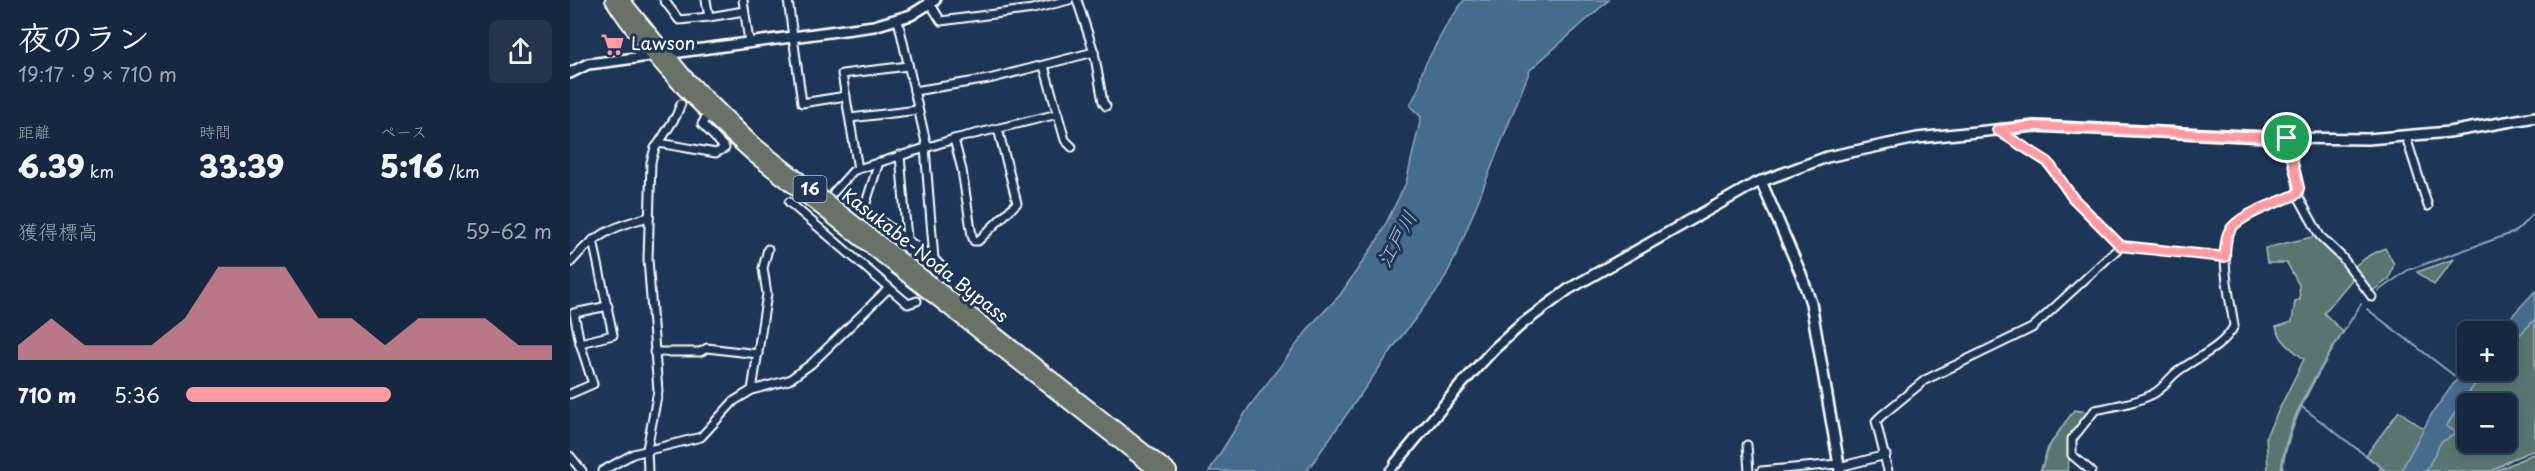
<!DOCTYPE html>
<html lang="ja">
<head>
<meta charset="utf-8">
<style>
  :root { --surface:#162841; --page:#23344c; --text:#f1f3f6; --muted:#9ea6b1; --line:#35445a; --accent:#ff9aa2 }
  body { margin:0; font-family:"Playpen Sans","Klee One",sans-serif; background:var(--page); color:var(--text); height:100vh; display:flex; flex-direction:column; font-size:22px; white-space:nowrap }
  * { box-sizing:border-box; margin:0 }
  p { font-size:20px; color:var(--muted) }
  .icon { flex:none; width:33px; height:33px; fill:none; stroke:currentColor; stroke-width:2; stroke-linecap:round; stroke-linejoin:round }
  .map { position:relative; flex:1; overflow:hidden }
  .panel { display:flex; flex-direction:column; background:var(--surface); width:570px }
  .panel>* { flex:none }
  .fabs { position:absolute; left:1887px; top:321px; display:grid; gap:12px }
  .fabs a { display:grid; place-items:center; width:60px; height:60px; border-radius:9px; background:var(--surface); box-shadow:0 3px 9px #0003,0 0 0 2px var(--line); font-size:30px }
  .pin { position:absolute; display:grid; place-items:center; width:51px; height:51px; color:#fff; margin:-26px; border:3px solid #fff; border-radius:50%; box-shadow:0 2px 6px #0007 }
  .round { display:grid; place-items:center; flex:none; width:63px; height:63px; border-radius:9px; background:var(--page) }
  .overview { display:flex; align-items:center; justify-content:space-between; height:102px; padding:0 18px }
  h1 { font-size:33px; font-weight:800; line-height:45px }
  .metrics { display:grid; grid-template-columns:repeat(3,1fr); gap:9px; height:102px; padding:6px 18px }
  .metrics div { display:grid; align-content:center }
  .metrics b { font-size:30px; font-weight:800 }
  .metrics small { font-size:16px; font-weight:400 }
  .metrics p { font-size:16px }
  .chart { height:168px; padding:12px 18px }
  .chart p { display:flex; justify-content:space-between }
  .chart svg { width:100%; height:108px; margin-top:6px; fill:var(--accent); opacity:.7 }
  ul { padding:0 18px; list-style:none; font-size:20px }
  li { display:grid; grid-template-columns:96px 72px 1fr; align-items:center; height:45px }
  li i { height:15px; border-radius:8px; background:var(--accent) }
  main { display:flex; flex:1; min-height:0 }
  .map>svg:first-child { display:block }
</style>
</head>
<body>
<main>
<section class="panel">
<div class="overview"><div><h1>夜のラン</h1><p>19:17 · 9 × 710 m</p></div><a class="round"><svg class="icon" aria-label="share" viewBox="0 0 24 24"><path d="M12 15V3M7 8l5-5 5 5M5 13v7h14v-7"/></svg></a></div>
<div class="metrics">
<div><p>距離</p><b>6.39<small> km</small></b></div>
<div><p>時間</p><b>33:39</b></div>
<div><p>ペース</p><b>5:16<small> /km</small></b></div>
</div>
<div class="chart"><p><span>獲得標高</span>59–62 m</p>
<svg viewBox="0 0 160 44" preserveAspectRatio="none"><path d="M0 44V38L10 27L20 38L30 38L40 38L50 27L60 6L70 6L80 6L90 27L100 27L110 38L120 27L130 27L140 27L150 38L160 38V44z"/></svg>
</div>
<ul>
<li><b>710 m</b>5:36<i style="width:56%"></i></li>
</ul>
</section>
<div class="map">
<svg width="1965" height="471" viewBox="0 0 1965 471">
  <rect width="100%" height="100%" fill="#1d3557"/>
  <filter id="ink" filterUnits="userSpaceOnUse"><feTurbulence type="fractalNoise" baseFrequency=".0167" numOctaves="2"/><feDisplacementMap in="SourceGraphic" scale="12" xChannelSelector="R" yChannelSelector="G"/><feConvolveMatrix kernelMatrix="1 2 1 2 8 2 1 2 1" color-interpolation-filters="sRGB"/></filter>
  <g filter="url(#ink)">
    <g fill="#597572" stroke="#acbab8" stroke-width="1.5" fill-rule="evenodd">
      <path d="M1746 236 1773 261 1785 276 1754 313 1773 332C1746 375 1716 419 1711 471H1695L1698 468 1696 436 1734 359C1723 351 1709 340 1706 327L1722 322 1725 301 1730 300 1729 285 1717 263H1697L1695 248Z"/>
      <polygon points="1815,248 1824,264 1819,279 1801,292 1782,268 1800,255"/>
      <polygon points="1884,259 1864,285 1847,272"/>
      <path d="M1965 319V450L1942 459 1922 471H1856L1871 442 1886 433 1876 426 1914 371 1936 370 1937 348ZM1898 404H1936V442H1898Z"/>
      <polygon points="1504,410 1521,412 1499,446 1498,451 1500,455 1497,471 1470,471 1481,443"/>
      <polygon points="1829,411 1854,429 1831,471 1809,471 1811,467 1796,455"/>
      <polygon points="1965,453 1965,471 1926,471"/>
    </g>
    <g fill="#456c8d" stroke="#8fa7bb" stroke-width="1.5">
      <polygon points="894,0 1039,0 960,70 887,254 871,285 828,341 737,471 639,471 679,407 743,323 770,295 808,239 836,183 851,117 840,106 850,85 851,75 855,65 876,26"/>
      <polygon points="1965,291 1965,319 1937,348 1936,332 1928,331"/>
      <polygon points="1897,365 1898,370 1914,371 1876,426 1887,433 1871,442 1856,471 1831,471 1861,415"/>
    </g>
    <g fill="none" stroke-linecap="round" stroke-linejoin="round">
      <g stroke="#8fa7bb" stroke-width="2">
        <polyline points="1808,291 1838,270 1945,232 1965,212"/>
        <polyline points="1797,309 1890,380"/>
        <polyline points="1732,407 1816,471"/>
        <polyline points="1471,471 1478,448 1496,421"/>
        <path d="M1712 471C1719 412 1760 354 1791 304"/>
      </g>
      <defs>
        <g id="street">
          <polyline points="94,0 109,20 139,17"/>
          <polyline points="136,0 139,17 174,11"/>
          <polyline points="173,0 179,42"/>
          <polyline points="218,0 232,103 276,96"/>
          <polyline points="358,0 371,21 463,9 499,0"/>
          <polyline points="507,0 524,52 533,102 536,106"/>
          <polyline points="328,20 357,147"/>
          <polyline points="474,66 495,140 502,147"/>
          <polyline points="344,91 419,79 524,52"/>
          <polyline points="280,118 348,110"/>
          <polyline points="1427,130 1477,162 1503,198 1551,246 1655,257"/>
          <polyline points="1836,137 1858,206"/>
          <polyline points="1717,138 1729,188 1727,194 1750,236 1772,257 1802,297"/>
          <polyline points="384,139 392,170 402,236 404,241 408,241 447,203 428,129"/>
          <polyline points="89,143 106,116 111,104"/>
          <polyline points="355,148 364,259"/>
          <polyline points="330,155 337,239"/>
          <polyline points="309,162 294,209 364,259 374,269 370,277"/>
          <polyline points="288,169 272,74 338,66"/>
          <polyline points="264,192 283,171 288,169 384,139 488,114"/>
          <polyline points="219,202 338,304 347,301"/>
          <path d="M0 263C22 236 46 225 79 217"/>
          <polyline points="10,343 43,335 23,240"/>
          <polyline points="84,352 130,352 137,348 188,354"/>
          <polyline points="182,390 197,294 193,268 198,249"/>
          <polyline points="0,394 23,384 10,343 4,313 38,306"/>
          <polyline points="1177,445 1179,471"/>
          <polyline points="0,456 12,471"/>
          <polyline points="1269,467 1316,455"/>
          <polyline points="32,471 63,454 131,437 164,401 182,390 219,380 241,364 319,288"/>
          <polyline points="78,471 77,449 88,391 78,259 81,162 85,148 89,143 146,153 155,148 132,124 138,114"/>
          <polyline points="819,471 826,463"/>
          <polyline points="1191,471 1268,464"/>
          <polyline points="1318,471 1306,421 1311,416 1355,380 1462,328 1551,246"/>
          <path d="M1521 471 1502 455V439L1525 410C1544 406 1566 403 1583 394 1593 389 1598 379 1607 372 1625 358 1653 348 1664 326 1661 300 1644 240 1667 223 1684 210 1708 203 1727 194"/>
        </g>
        <g id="secondary">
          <polyline points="0,73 18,64 35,62 304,26 341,15 365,0"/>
          <polyline points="1191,181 1231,274 1241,303 1270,471"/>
          <polyline points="826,463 889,387 924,349 952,324 999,289 1184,184 1257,157 1347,138 1465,126 1717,138 1798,139 1879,132 1965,117"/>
        </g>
        <g id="highway">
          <path d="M42 0C79 58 132 110 184 156L586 471"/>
          <polyline points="53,0 116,77 181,141 600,471"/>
        </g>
      </defs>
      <use href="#street" stroke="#fff" stroke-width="11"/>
      <use href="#secondary" stroke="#fff" stroke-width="14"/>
      <use href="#highway" stroke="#fff" stroke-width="16"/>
      <use href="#street" stroke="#1d3557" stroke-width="7"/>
      <use href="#secondary" stroke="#1d3557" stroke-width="9"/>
      <use href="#highway" stroke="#6a7166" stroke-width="12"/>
    </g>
  </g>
  <g fill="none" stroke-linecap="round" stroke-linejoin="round" filter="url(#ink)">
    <defs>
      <path id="route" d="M1465 126 1717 138 1729 188 1727 194C1708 203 1667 214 1658 233 1655 240 1655 249 1655 257L1551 246 1503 198 1478 162 1427 130Z"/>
    </defs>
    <use href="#route" stroke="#fff" stroke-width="12"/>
    <use href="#route" stroke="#ff9aa2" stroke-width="8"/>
  </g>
  <defs>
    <symbol id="supermarket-bare" viewBox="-9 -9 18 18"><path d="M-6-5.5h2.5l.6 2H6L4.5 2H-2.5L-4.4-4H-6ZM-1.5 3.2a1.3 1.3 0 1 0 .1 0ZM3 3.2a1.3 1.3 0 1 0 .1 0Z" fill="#ff9aa2" stroke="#1d3557" stroke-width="2.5" paint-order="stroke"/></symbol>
  </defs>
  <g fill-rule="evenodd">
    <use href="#supermarket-bare" x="26" y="28" width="33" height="33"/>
  </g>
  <g text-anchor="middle" stroke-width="6" stroke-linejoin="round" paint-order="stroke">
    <rect fill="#1d3557" stroke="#bbc2cd" stroke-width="1.5" x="223.5" y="176" width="33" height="26" rx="4.5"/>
    <g font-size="16" font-weight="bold" fill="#fff">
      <text x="240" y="195">16</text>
    </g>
    <g font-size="18" fill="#fff" stroke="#1d3557" text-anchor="start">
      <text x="61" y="50">Lawson</text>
    </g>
    <g font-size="18" fill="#fff" stroke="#1d3557">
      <text transform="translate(355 256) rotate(38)" y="6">Kasukabe-Noda Bypass</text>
    </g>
    <g font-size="20" font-style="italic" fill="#b5c4d1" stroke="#1d3557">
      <text transform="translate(827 239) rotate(-61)" y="7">江戸川</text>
    </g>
  </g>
</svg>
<div class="fabs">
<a>+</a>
<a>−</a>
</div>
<div class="pin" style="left:1717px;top:138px;background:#1e9e55"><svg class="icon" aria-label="arrive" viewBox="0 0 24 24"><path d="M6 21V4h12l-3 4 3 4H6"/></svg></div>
</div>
</main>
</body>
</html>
